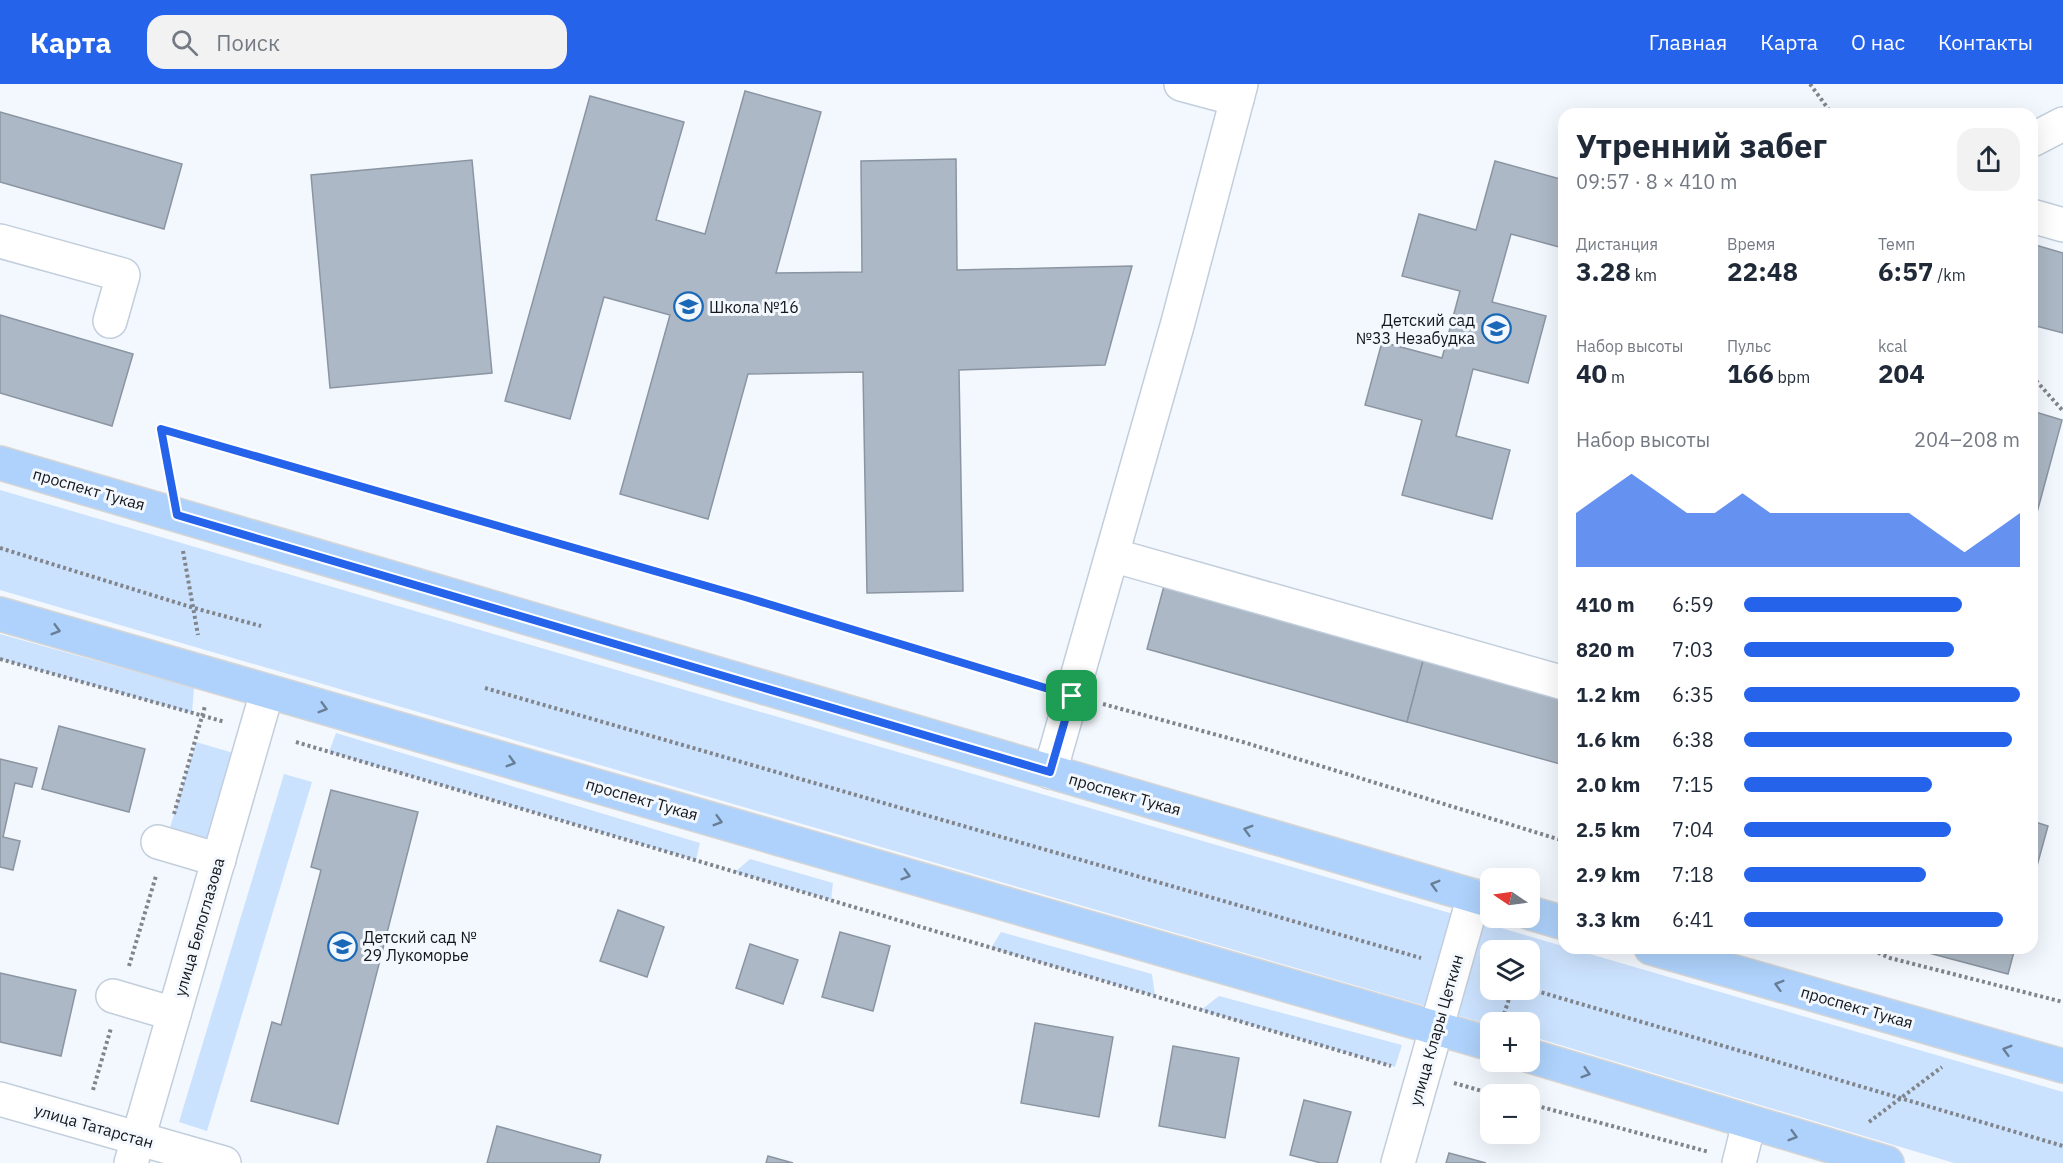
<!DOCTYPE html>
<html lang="ru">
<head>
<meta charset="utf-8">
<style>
  :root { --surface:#fff; --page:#f2f2f3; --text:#1f2937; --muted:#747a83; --accent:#2563eb }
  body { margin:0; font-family:"IBM Plex Sans",sans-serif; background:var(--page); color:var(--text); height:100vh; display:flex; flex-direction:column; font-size:22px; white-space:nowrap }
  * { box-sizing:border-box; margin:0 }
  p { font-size:20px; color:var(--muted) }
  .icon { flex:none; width:33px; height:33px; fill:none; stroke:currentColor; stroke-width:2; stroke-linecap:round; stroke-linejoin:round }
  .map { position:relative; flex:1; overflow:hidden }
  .side { position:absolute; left:1558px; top:24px; width:480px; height:846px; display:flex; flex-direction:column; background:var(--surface); border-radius:18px; box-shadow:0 6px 24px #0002 }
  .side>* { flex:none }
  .needle { width:39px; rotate:283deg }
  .tools { position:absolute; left:1480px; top:784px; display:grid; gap:12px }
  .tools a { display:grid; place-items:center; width:60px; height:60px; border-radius:12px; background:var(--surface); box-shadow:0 6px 24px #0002; font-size:30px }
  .pin { position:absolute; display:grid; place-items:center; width:51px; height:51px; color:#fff; margin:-26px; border-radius:12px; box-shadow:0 3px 9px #0006 }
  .round { display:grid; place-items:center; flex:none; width:63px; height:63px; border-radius:18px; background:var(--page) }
  .head { display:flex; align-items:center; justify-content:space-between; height:102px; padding:0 18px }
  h1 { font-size:33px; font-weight:700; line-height:45px }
  .stats { display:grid; grid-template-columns:repeat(3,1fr); gap:9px; height:102px; padding:6px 18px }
  .stats div { display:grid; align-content:center }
  .stats b { font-size:26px; font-weight:700 }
  .stats small { font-size:16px; font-weight:400 }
  .stats p { font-size:16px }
  .chart { height:168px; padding:12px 18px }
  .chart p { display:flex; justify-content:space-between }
  .chart svg { width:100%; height:108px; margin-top:6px; fill:var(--accent); opacity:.7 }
  ul { padding:0 18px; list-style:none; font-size:20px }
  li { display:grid; grid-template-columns:96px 72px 1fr; align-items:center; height:45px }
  li i { height:15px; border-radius:8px; background:var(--accent) }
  header { display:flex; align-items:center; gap:36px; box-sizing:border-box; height:84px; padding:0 30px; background:var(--accent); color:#fff }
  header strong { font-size:28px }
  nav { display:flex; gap:33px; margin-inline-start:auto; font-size:21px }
  .search { width:420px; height:54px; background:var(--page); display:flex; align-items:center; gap:15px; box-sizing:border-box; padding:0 21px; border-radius:18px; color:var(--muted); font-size:22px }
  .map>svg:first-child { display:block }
</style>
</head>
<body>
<header>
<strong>Карта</strong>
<div class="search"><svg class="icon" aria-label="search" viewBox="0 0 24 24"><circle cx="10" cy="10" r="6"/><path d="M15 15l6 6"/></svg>Поиск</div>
<nav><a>Главная</a><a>Карта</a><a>О нас</a><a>Контакты</a></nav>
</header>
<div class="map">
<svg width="2063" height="1079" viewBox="0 0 2063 1079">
  <rect width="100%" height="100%" fill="#f3f8fe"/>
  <g fill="#cbe2fe" fill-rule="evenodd">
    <path d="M0 406 2063 1008V1079H1954L1530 952V939H1491V941L0 506ZM1491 867H1530V906H1491Z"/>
    <polygon points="0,550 194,604 192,629 0,575"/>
    <polygon points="336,649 700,759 696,776 329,668"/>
    <polygon points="196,658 237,670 212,752 200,755 168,750"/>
    <polygon points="284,690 312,698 207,1047 179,1038"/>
    <polygon points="750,775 833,799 831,816 735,788"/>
    <polygon points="1001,848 1152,890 1155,912 991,864"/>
    <polygon points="1219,912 1402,961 1395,983 1201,926"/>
  </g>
  <g fill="#acb8c5" stroke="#8b95a2" stroke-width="1.5">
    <polygon points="745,7 821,28 776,189 862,188 861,77 956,75 957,186 1132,182 1105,281 959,286 963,507 867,509 863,288 748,290 708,435 620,410 670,231 604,213 570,335 505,317 590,12 684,38 656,136 705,150"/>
    <polygon points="0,28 182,80 164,145 0,98"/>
    <polygon points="472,76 492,289 330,304 311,91"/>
    <polygon points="1495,77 1564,96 1564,160 1563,164 1511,150 1492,218 1546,232 1528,299 1473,285 1456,352 1510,366 1492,435 1402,411 1422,336 1365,321 1382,258 1442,274 1460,207 1402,192 1419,130 1476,146"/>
    <polygon points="2032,160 2063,169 2063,249 2032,241"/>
    <polygon points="0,231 133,270 112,342 0,309"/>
    <polygon points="2032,327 2062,336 2032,447"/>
    <polygon points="1164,502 1424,573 1407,638 1147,565"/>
    <polygon points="1424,573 1564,612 1564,681 1407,638"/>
    <polygon points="59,642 145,665 129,728 42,705"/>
    <polygon points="0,675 37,684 32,703 15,699 3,753 20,757 13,786 0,783"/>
    <polygon points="331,706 418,728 338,1040 251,1017 272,938 281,941 321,786 311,783"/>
    <polygon points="2032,737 2048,742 2032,800"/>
    <polygon points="618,826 664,843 647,893 600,877"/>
    <polygon points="840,848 890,862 873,927 822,913"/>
    <polygon points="750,860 798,876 783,920 736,904"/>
    <polygon points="1910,864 2015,864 2008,890"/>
    <polygon points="0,889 76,906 61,972 0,958"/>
    <polygon points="1035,939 1113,953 1099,1033 1021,1019"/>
    <polygon points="1173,962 1239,974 1225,1054 1159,1042"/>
    <polygon points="1304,1016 1351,1028 1337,1079 1321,1079 1290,1071"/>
    <polygon points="497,1042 601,1071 599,1079 487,1079"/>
    <polygon points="1449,1069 1486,1079 1446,1079"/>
    <polygon points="768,1072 793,1079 766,1079"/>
  </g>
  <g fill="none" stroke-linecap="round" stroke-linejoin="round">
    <defs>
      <g id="minor">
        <polyline points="1181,0 1237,15"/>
        <polyline points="2032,56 2063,40"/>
        <polyline points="2032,132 2063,141"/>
        <polyline points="0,157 123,191 110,237"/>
        <polyline points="1112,471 1564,599"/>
        <polyline points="1050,688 1177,242 1241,0"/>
        <polyline points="158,758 219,776"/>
        <polyline points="113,912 174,930"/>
        <polyline points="0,1015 224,1079"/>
        <polyline points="131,1079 267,608"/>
        <polyline points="1398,1079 1474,812"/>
        <polyline points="1739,1079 1749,1039"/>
      </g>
      <g id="major">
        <polyline points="0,379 1491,817"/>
        <polyline points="0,530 1491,960"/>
        <polyline points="1530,829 1564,839"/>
        <polyline points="1651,864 2063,982"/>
        <polyline points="1530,972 1887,1079"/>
      </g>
    </defs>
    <use href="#minor" stroke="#c2cedc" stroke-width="36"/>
    <use href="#major" stroke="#d5d5d6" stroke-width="36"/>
    <g stroke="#81858b" stroke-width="4" stroke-dasharray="3 3" stroke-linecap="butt">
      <polyline points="1810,0 1832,30"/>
      <polyline points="2032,292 2063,327"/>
      <polyline points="170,395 161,345 745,513 1041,602"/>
      <polyline points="0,464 194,524 261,542"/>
      <polyline points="183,467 198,551"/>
      <polyline points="0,575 225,638"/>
      <polyline points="485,604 1421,874"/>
      <polyline points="1103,620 1243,658 1564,757"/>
      <polyline points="296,658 1391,982"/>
      <polyline points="174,730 205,622"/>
      <polyline points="1867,864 1890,874 2063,918"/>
      <polyline points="129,882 156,792"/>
      <polyline points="1530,905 2063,1062"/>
      <polyline points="1504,930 1512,906"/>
      <polyline points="1454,999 1496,1011"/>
      <polyline points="93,1006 111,944"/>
      <polyline points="1530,1020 1709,1068"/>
      <polyline points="1869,1038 1942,983"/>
    </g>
    <use href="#minor" stroke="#fff" stroke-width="33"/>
    <use href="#major" stroke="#aed2fb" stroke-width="33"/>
  </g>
  <defs><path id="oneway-chevron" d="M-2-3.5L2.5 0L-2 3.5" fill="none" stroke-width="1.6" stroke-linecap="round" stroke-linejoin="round" transform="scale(1.5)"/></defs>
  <g stroke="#687e97">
    <use href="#oneway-chevron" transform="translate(56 546) rotate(16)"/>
    <use href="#oneway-chevron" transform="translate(323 624) rotate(16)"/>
    <use href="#oneway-chevron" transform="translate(511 678) rotate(16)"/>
    <use href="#oneway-chevron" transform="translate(718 737) rotate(16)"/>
    <use href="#oneway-chevron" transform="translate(1248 746) rotate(-164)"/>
    <use href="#oneway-chevron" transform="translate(906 791) rotate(16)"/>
    <use href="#oneway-chevron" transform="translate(1435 801) rotate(-164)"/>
    <use href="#oneway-chevron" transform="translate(1779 901) rotate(-164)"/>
    <use href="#oneway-chevron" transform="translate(2007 966) rotate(-164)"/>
    <use href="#oneway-chevron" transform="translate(1586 989) rotate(17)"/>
    <use href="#oneway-chevron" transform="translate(1793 1052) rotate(16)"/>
  </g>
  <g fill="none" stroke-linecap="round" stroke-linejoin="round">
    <defs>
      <polygon id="route" points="161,345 745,513 1072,612 1050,688 177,431"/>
    </defs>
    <use href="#route" stroke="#fff" stroke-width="12"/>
    <use href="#route" stroke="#2563eb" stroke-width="8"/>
  </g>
  <defs>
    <symbol id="school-ring" viewBox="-11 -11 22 22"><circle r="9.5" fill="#f3f8fe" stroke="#1a69b8" stroke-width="1.5"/><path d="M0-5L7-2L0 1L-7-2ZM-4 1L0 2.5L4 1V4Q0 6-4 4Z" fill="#1a69b8"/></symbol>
  </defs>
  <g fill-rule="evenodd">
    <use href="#school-ring" x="672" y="206" width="33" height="33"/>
    <use href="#school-ring" x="1480" y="228" width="33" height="33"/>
    <use href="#school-ring" x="326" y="846" width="33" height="33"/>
  </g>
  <g text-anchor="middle" stroke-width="6" stroke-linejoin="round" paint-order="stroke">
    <g font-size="16" fill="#13171c" stroke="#f3f8fe" text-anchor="start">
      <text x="709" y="229">Школа №16</text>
      <text x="1475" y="242" text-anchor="end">Детский сад<tspan x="1475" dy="18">№33 Незабудка</tspan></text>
      <text x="363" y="859">Детский сад №<tspan x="363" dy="18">29 Лукоморье</tspan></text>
    </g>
    <g font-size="16" fill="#13171c" stroke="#f3f8fe">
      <text transform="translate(89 405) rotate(16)" y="6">проспект Тукая</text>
      <text transform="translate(1125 710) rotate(16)" y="6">проспект Тукая</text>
      <text transform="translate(642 715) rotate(16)" y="6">проспект Тукая</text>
      <text transform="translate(199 843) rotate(-74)" y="6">улица Белоглазова</text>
      <text transform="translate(1857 923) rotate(16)" y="6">проспект Тукая</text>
      <text transform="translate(1436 946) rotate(-74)" y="6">улица Клары Цеткин</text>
      <text transform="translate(94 1042) rotate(16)" y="6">улица Татарстан</text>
    </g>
  </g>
</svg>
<div class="tools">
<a><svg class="needle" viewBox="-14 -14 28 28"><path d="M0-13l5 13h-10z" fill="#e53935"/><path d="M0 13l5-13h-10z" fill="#747a83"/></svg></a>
<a><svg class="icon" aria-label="layers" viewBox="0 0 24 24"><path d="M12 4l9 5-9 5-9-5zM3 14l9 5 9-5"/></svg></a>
<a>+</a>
<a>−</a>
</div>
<div class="pin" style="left:1072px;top:612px;background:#1e9e55"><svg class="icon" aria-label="arrive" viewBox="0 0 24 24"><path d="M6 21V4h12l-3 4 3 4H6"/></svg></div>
<section class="side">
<div class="head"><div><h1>Утренний забег</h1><p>09:57 · 8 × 410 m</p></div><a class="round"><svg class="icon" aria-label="share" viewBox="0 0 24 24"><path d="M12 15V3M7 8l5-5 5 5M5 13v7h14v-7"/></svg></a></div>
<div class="stats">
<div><p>Дистанция</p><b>3.28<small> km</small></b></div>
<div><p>Время</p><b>22:48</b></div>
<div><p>Темп</p><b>6:57<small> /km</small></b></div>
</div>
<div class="stats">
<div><p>Набор высоты</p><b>40<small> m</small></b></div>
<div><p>Пульс</p><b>166<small> bpm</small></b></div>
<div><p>kcal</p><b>204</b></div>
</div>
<div class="chart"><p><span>Набор высоты</span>204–208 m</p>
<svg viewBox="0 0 160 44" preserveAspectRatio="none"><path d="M0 44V22L10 14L20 6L30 14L40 22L50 22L60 14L70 22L80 22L90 22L100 22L110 22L120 22L130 30L140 38L150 30L160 22V44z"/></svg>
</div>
<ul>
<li><b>410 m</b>6:59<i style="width:79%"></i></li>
<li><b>820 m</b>7:03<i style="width:76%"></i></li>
<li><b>1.2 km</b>6:35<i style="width:100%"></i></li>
<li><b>1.6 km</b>6:38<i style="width:97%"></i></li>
<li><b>2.0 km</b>7:15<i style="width:68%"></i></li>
<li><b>2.5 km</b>7:04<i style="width:75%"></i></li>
<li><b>2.9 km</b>7:18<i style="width:66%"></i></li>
<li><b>3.3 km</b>6:41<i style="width:94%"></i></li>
</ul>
</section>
</div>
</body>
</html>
